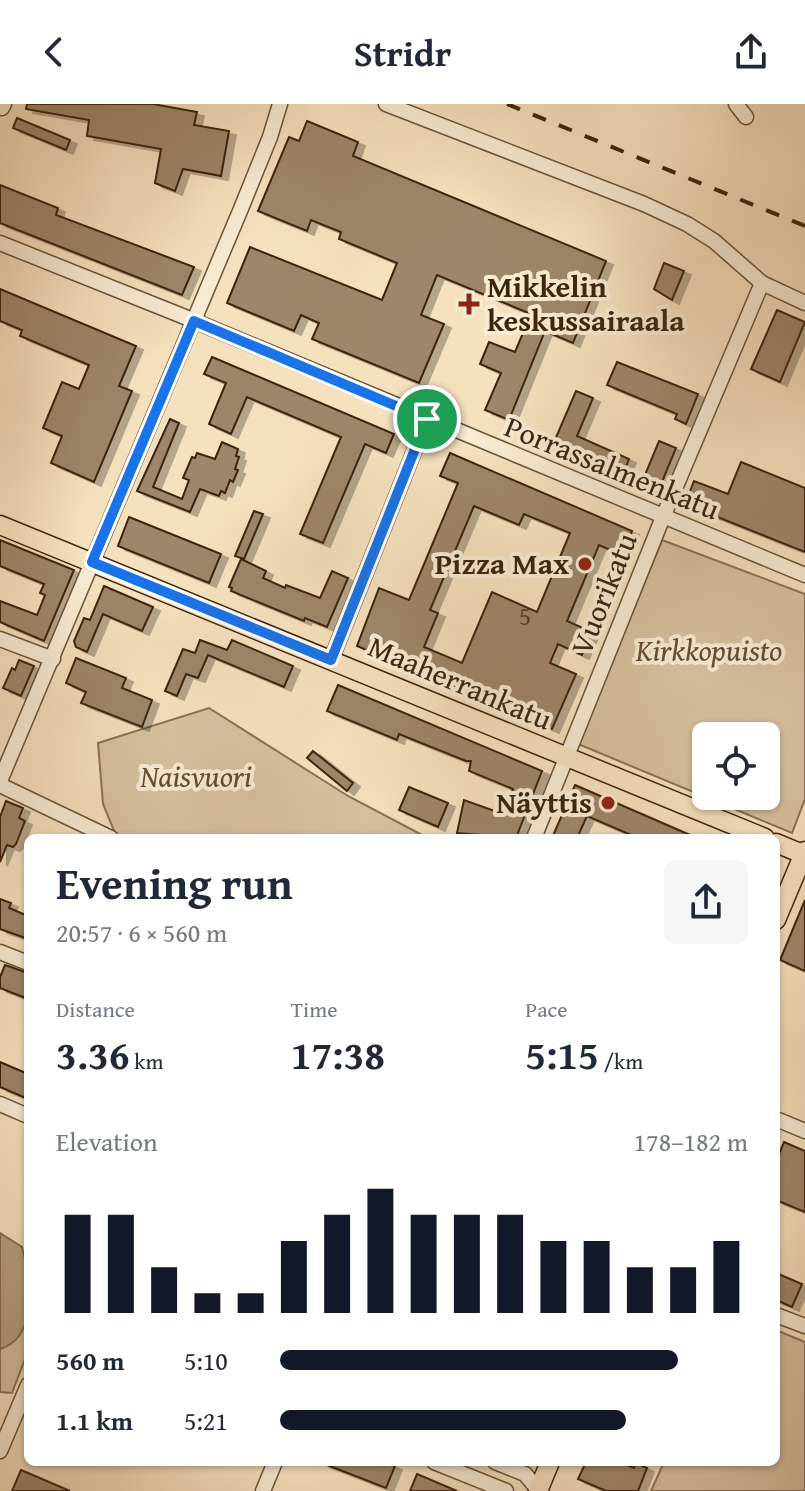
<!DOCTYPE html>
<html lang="en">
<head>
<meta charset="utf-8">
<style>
  :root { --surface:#fff; --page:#f6f6f7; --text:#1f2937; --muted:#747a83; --accent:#111827 }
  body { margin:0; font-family:"Gentium Book Plus",serif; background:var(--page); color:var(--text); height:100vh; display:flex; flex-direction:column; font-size:30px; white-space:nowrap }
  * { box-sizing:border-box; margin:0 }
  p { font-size:26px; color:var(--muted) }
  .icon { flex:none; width:44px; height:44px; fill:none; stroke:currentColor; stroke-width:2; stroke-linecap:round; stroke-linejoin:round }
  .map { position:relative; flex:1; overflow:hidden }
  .details { position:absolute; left:24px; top:730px; width:756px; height:632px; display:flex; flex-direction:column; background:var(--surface); border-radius:12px; box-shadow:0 2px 6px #0004 }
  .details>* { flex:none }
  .fabs { position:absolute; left:692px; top:618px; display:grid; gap:16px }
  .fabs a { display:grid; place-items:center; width:88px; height:88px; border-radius:12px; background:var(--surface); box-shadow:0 2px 6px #0004; font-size:40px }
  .pin { position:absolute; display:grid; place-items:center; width:68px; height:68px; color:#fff; margin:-34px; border:4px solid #fff; border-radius:50%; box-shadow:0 2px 8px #0007 }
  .round { display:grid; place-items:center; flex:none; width:84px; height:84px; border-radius:12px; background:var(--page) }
  .summary { display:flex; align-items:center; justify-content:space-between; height:136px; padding:0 32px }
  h1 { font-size:44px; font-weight:700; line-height:60px }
  .figures { display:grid; grid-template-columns:repeat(3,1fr); gap:12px; height:136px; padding:8px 32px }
  .figures div { display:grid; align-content:center }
  .figures b { font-size:40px; font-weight:700 }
  .figures small { font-size:22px; font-weight:400 }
  .figures p { font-size:22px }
  .chart { height:224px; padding:16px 32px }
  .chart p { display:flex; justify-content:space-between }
  .chart svg { width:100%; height:144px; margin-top:8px; stroke:var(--accent); stroke-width:6 }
  ul { padding:0 32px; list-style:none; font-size:26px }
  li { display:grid; grid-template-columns:128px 96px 1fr; align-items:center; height:60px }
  li i { height:20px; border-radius:10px; background:var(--accent) }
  header { display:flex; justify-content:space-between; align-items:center; height:104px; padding:0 32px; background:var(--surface); font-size:36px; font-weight:700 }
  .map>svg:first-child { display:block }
</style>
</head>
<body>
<header><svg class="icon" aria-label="back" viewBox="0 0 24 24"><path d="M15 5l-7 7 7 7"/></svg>Stridr<svg class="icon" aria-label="share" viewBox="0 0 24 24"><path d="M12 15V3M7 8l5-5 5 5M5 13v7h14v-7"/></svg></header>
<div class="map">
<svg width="805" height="1387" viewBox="0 0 805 1387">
  <defs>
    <filter id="shadow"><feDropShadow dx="7" dy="4" stdDeviation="0" flood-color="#0004"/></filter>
  </defs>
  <rect width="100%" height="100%" fill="#f6e1be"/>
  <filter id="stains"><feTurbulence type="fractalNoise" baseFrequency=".0025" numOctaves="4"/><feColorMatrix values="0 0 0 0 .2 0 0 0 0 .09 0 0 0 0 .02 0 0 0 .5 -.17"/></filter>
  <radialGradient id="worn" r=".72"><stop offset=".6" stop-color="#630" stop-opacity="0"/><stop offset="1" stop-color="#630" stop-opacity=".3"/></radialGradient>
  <g fill="#d7c1a0" stroke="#8a7256" stroke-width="2" fill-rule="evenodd">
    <path d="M662 436 805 490V695L792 729 578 640ZM706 632H766V692H706Z"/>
    <polygon points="209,604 348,692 424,732 423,734 117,734 103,700 98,639"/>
    <path d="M28 1210V1247L12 1289 0 1288V1245C15 1240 24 1225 28 1210Z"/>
    <polygon points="776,1226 805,1238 805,1387 651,1387 664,1358 776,1358"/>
  </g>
  <path fill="#b7a181" stroke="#866f52" stroke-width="2" d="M0 1129 22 1143C30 1173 40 1233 0 1245Z"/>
  <g fill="#9d8669" stroke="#3d240c" stroke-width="2" fill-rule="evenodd" filter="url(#shadow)">
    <polygon points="27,0 153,0 197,8 194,21 229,27 221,72 183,65 175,87 155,79 161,45 87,32 89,16 26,5"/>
    <polygon points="17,14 70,36 66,46 13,24"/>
    <polygon points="307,17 358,38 353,52 606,157 573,239 545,227 509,316 485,306 501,269 480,260 489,238 515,248 531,210 437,171 421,211 444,220 419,279 312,235 319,219 301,211 294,227 227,199 250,143 382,196 397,159 339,135 341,128 311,116 307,127 258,107 289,33 299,37"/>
    <polygon points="0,81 58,104 56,111 194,163 182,191 0,119"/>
    <polygon points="664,159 684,167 672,196 654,185"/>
    <polygon points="0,185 136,242 119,282 132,287 94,378 51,359 62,332 43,324 62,278 79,285 89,261 20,232 22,226 0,217"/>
    <polygon points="777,206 805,218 780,278 751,265"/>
    <polygon points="212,253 394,330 386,349 365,340 323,439 300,430 341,333 247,293 231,330 209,320 226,279 204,270"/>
    <polygon points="617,258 698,290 686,320 675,315 677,310 607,281"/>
    <polygon points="576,287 593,294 577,332 629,355 621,375 551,345"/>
    <polygon points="170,315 179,319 153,383 182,395 189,376 183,374 192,353 195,354 197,349 215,355 222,338 238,345 236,352 239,353 235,365 238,366 233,378 230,376 225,389 221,387 219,392 200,385 190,408 137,387"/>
    <polygon points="659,337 676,344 657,390 640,383"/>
    <path d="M450 349 632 427 622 451 599 441 567 517 592 528 582 551 558 540 550 559 576 570 552 625 357 542 379 484 409 496 458 379 440 372ZM474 402 519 421 524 410 570 429 537 508 492 488 462 559 424 543 438 509 430 506Z"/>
    <polygon points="741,358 805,384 805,448 685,400 694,377 728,390"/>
    <polygon points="254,407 263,410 244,455 235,452"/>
    <polygon points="129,413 221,450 209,479 118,442"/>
    <polygon points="0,436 74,466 44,537 0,518 0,497 37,511 45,491 40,489 44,480 0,462"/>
    <polygon points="241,455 266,467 263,474 285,484 286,481 320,494 332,467 348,474 327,523 305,514 304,517 231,487 232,484 229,483"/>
    <polygon points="104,482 153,503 142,527 103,510 87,548 76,543 74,537 84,514 90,516"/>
    <polygon points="200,536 227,546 232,536 293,562 284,583 208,551 198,574 186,570 177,592 165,587 183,545 195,549"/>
    <polygon points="76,554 126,574 122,584 152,596 142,623 81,599 86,588 66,579"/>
    <polygon points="19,556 34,562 21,592 3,584 12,564 15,566"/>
    <polygon points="338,581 542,667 516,734 457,729 464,696 503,710 513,685 469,667 471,657 466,657 399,630 397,636 327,607"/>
    <polygon points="313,647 353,679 347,687 307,654"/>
    <polygon points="575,681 697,734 638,734 587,712 577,734 552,734"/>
    <polygon points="409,683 448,699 438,723 399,706"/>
    <polygon points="6,697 23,704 19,714 25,717 16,740 13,743 7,741 0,758 0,713"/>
    <polygon points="0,795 11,799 9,804 28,812 28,835 0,825"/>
    <polygon points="805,796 805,867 780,856"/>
    <polygon points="5,861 28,869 28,895 0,884 0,873"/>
    <polygon points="0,958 28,970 28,995 0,983"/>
    <polygon points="784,1038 805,1047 805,1108 776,1096 776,1058"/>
    <polygon points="776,1169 802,1180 792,1203 776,1196"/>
    <polygon points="385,1358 395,1362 386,1384 322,1359"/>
    <polygon points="586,1358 620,1358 634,1364 636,1359 647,1364 638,1387 606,1387 578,1375"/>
    <polygon points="21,1366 70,1387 12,1387"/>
    <polygon points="417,1370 457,1387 410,1387"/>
  </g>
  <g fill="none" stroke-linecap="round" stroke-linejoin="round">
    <defs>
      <g id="minor">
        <polyline points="386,0 644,100 687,120 714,137 762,179 805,199"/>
        <polyline points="736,0 746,13"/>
        <polyline points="2,4 4,0"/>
        <polyline points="0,139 180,211 805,471"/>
        <polyline points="0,535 53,555"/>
        <polyline points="331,556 427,315"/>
        <polyline points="0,677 240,107 270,33 280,0"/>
        <polyline points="0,681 111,734"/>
        <polyline points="534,734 663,413 762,179"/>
        <polyline points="0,848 28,859"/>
        <polyline points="0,1000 28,1012"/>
        <polyline points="776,1015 805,1027"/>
        <polyline points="776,1211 805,1222"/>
        <polyline points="0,1347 28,1281"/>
        <polyline points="434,1358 506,1387"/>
        <polyline points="495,1358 525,1370 539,1387"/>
        <polyline points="263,1387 275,1358"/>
      </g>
      <g id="major">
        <polyline points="0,421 765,734"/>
        <polyline points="776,739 805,751"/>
        <polyline points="776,816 805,747"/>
        <polyline points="538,1387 550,1358"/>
      </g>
    </defs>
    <use href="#minor" stroke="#6b5338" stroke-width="17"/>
    <use href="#major" stroke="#3d240c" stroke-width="21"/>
    <use href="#minor" stroke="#f9ecd5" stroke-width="14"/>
    <use href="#major" stroke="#f6e1be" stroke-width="18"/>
    <polyline stroke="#3d240c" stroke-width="4" stroke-dasharray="14 14" stroke-linecap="butt" points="507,0 805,122"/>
  </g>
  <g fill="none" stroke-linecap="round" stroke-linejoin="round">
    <defs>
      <polygon id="route" points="194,217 427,315 331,556 92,458"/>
    </defs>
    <use href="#route" stroke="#fff" stroke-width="16"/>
    <use href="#route" stroke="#1a73e8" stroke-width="10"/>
  </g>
  <g fill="#8f2418" stroke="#f9ecd5" stroke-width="3">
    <path d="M465 188h8v8h8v8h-8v8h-8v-8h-8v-8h8z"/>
    <circle cx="585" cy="460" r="8"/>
    <circle cx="608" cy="699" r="8"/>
  </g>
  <g text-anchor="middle" stroke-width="8" stroke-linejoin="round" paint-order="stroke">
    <g font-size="26" fill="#553c23">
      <text x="525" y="521">5</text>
    </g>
    <g font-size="30" font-weight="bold" fill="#3d240c" stroke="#f9ecd5" text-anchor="end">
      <text x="487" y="193" text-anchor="start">Mikkelin<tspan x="487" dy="34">keskussairaala</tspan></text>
      <text x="569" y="470">Pizza Max</text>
      <text x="592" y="709">Näyttis</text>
    </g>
    <g font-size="30" fill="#3d240c" stroke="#f9ecd5">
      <text transform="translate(612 364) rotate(22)" y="10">Porrassalmenkatu</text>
      <text transform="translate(604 490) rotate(-68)" y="10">Vuorikatu</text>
      <text transform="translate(460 579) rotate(23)" y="10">Maaherrankatu</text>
    </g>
    <g font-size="30" font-style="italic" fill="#644b31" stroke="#f9ecd5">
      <text x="709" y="557">Kirkkopuisto</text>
      <text x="196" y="683">Naisvuori</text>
    </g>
  </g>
  <rect width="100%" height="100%" filter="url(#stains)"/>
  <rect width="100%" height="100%" fill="url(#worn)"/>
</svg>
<div class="fabs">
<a><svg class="icon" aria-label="locate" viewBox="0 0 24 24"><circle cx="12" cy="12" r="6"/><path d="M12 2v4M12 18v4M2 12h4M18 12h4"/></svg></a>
</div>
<div class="pin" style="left:427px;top:315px;background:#1e9e55"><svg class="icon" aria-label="arrive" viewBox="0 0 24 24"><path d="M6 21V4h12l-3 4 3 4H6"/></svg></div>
<section class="details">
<div class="summary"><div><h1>Evening run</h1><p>20:57 · 6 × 560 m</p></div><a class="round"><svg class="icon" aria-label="share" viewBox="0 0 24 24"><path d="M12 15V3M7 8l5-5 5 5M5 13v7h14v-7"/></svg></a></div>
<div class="figures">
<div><p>Distance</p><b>3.36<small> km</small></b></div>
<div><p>Time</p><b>17:38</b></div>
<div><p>Pace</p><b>5:15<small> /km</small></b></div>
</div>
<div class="chart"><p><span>Elevation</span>178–182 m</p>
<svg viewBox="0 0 160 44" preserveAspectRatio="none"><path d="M5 44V14M15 44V14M25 44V30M35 44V38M45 44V38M55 44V22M65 44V14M75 44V6M85 44V14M95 44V14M105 44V14M115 44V22M125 44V22M135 44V30M145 44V30M155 44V22"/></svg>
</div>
<ul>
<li><b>560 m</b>5:10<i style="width:85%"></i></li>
<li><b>1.1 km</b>5:21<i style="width:74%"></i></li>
</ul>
</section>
</div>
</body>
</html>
